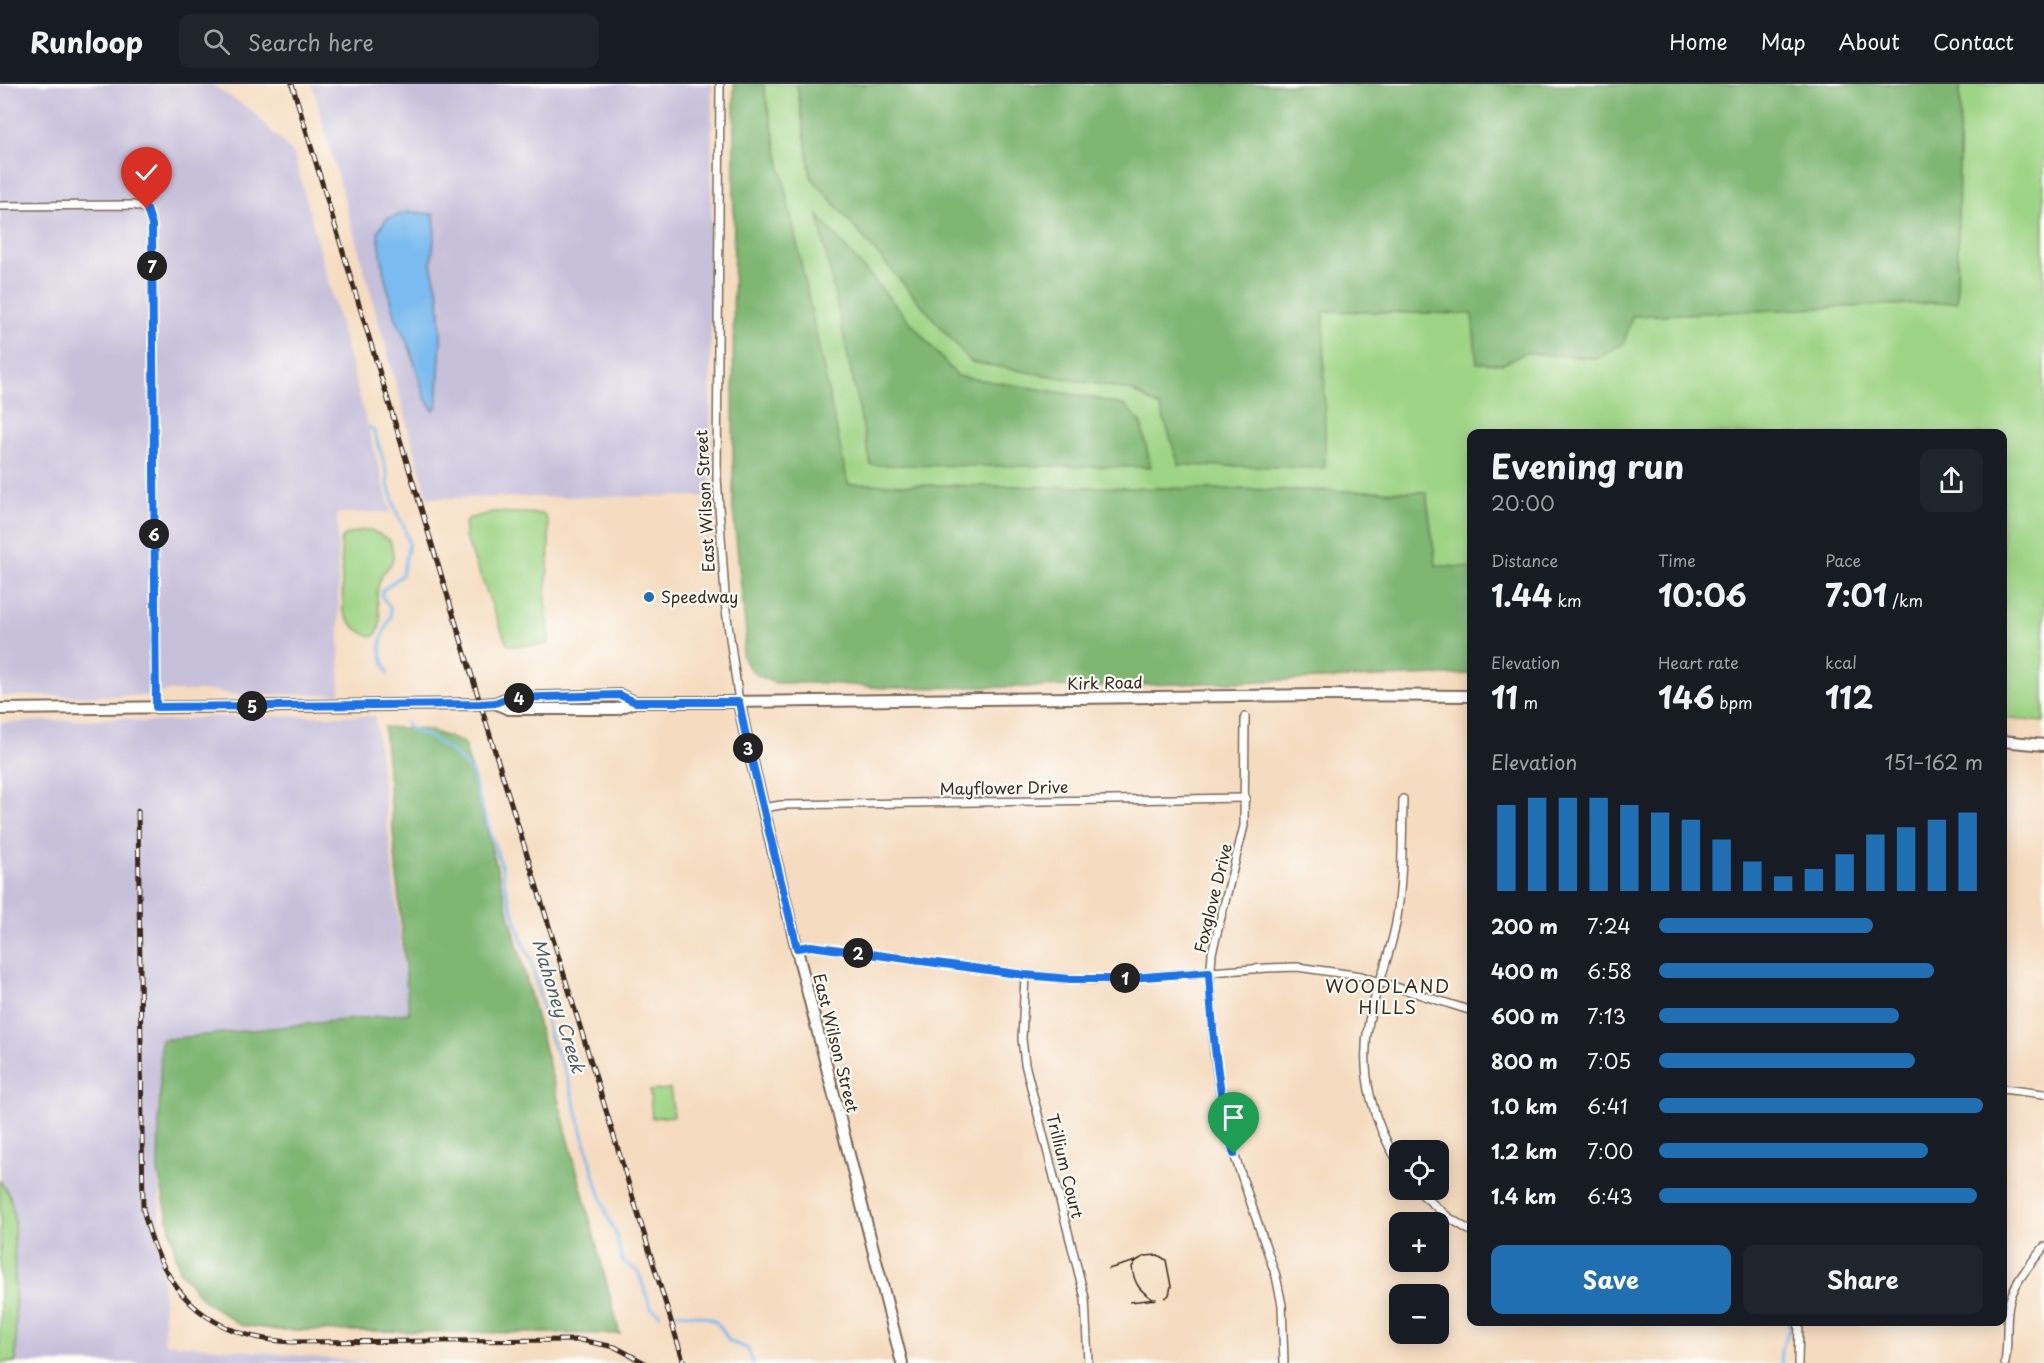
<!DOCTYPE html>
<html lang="en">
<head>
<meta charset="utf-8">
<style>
  :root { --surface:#171b24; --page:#20242c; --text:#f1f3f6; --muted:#9ea1a6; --line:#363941; --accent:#1f6fb2 }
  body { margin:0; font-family:"Playpen Sans",sans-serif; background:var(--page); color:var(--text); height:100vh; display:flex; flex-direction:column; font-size:22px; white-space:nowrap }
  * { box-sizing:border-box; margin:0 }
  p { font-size:20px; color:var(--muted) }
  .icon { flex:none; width:33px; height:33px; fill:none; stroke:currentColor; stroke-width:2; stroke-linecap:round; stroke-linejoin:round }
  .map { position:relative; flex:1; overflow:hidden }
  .details { position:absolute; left:1467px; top:345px; width:540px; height:897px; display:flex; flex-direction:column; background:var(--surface); border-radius:12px; box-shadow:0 3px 15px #0003 }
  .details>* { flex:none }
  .buttons { position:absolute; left:1389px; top:1056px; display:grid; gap:12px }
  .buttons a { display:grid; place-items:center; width:60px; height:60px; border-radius:12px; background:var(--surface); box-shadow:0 3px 15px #0003; font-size:30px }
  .pin { position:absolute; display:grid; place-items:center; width:51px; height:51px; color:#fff; margin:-62px -26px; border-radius:50% 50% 50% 0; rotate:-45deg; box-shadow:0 0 6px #0007 }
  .pin .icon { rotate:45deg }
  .km { position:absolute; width:30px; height:30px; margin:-15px; border-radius:50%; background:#222; color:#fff; font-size:16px; line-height:30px; text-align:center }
  .round { display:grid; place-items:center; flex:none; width:63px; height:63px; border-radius:12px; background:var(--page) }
  .overview { display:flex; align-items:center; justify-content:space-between; height:102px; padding:0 24px }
  h1 { font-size:33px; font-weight:700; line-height:45px }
  .metrics { display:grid; grid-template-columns:repeat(3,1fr); gap:9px; height:102px; padding:6px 24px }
  .metrics div { display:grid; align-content:center }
  .metrics b { font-size:30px; font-weight:700 }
  .metrics small { font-size:16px; font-weight:400 }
  .metrics p { font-size:16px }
  .chart { height:168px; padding:12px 24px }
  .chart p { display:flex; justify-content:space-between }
  .chart svg { width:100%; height:108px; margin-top:6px; stroke:var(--accent); stroke-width:6 }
  .primary-button { display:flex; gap:12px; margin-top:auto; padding:12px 24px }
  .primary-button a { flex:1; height:69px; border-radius:12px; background:var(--accent); color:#fff; font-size:24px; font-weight:700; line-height:69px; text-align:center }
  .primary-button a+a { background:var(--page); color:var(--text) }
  ul { padding:0 24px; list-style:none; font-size:20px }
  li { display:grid; grid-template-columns:96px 72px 1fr; align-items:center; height:45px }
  li i { height:15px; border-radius:8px; background:var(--accent) }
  header { display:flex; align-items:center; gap:36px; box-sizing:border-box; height:84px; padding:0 30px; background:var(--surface); border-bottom:2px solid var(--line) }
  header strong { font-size:28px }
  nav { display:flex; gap:33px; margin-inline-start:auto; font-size:21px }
  .search { width:420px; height:54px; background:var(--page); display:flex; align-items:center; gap:15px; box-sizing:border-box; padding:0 21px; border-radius:12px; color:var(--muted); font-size:22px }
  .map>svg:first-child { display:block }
</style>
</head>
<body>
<header>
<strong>Runloop</strong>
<div class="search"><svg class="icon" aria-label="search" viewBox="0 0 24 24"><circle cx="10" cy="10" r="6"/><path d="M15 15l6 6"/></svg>Search here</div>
<nav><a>Home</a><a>Map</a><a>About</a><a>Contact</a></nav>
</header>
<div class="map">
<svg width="2044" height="1279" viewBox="0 0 2044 1279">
  <rect width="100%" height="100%" fill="#fdfcf7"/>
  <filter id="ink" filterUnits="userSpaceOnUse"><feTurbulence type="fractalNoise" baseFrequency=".0167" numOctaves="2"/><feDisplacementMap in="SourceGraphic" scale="12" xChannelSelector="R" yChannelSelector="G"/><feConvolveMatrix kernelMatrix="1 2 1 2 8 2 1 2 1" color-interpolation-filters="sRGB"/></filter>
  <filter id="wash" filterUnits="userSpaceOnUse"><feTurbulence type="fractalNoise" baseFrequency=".008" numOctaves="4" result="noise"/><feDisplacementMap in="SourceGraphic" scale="24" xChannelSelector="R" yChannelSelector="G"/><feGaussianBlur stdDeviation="1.35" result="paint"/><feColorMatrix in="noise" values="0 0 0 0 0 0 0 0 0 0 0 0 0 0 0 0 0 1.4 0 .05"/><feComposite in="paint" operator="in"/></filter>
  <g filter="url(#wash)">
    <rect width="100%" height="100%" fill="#f5dbbf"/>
    <g fill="#c6c0da">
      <polygon points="0,0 211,0 254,28 294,71 391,428 337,429 340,610 233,611 213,607 169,607 142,612 0,612"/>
      <polygon points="312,0 712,0 710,412 428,414"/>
      <polygon points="375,632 409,929 161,957 158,1087 165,1259 375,1279 0,1279 0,639 125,634 144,638 175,637 205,633"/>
    </g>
    <g fill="#9ed485" stroke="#6c7f52" stroke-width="1.5" fill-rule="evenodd">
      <path d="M763 0H797L811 93 971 278 1131 306 1160 323 1180 381 1325 383 1323 227 1473 230 1477 279 1503 280 1525 269 1597 274 1624 259 1632 232 1957 218 1960 0H2044V638L2003 634 2002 350H1472L1471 484 1436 482 1426 408 847 400ZM819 133 957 292 1094 314 1126 322 871 381Z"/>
      <path d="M493 428 544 430C554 441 546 496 546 513 546 529 549 544 549 560L513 562 507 560 465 452V440L468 435Z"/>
      <path d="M363 446H371L390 456C391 462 394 469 393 475 392 482 386 484 383 490 379 495 378 503 377 509 375 525 388 539 373 553 360 549 349 540 343 527L341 456 346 451Z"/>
      <polygon points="670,1005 674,1032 652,1034 650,1007"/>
      <polygon points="0,1097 10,1112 14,1132 16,1278 0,1279"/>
    </g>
    <g fill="#7eb672" stroke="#5c7048" stroke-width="1.5">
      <polygon points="734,0 763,0 848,400 1426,408 1436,481 1471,484 1471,590 1115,602 883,604 828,599 774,599 755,590 747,580 742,570 746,549 733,425"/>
      <polygon points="797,0 1960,0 1957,218 1632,232 1624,259 1597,274 1525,269 1503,280 1477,279 1472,230 1324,227 1325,384 1179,381 1160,323 1131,306 971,278 811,93"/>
      <polygon points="818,132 957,292 1094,314 1126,322 1141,339 1151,383 871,381"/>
      <polygon points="384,643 429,646 464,659 620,1250 279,1246 240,1241 202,1215 179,1186 158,1087 161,956 409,929"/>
    </g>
    <polygon fill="#7bbbef" stroke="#5b7286" stroke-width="1.5" points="409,128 434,130 435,148 431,181 439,211 441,254 437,323 433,326 425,314 410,265 396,234 384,191 378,148 386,135"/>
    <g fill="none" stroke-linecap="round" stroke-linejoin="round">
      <g stroke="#7bbbef" stroke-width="3">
        <path d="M369 343 374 347 387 388 388 401 398 432 404 442 409 460 402 491 382 507V513C402 532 381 542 381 561 380 571 384 580 388 589"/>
        <polyline points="406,639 410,645 430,653 455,670 473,690 477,708 502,784 505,802 523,860 530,873 551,956 567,992 597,1101 608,1134 616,1150 622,1177 638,1187 651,1224 660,1230"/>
        <path d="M677 1229C704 1232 717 1230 729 1257L748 1265 753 1279"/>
        <path d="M1782 1279C1776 1264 1791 1254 1789 1238"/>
      </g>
    </g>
  </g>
  <g filter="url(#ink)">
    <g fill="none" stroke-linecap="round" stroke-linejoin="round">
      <defs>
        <g id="street">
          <polyline points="720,0 717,393 726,526 739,618"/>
          <polyline points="0,122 134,121 147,125 152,141 156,623"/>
          <polyline points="1245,633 1244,742 1212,869 1210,899 1214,968 1223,1027 1234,1070 1276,1192 1282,1221 1284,1279"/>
          <polyline points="763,724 781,721 1246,714"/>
          <polyline points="797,864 811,862 1025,891 1094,896 1267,884 1297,883 1361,892 1472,927"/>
          <polyline points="1025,891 1022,955 1025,980 1085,1214 1088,1279"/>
          <polyline points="2002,1005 2044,1010"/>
          <path d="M1400 1081C1372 1038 1359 988 1369 937 1376 904 1390 872 1396 839 1403 799 1402 756 1403 715"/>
          <polyline points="1417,1106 1448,1133 1472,1148"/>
          <polyline points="1798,1279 1799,1238"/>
          <path d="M2005 1279C2008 1262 2006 1245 2008 1227 2010 1202 2029 1182 2044 1163"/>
        </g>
        <g id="secondary">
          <polyline points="739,618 745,648 799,874 902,1279"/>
          <polyline points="495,619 508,625 617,625 635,618"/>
          <polyline points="0,625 481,620 495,619 508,614 620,611 635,618 724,618 1321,611 1472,612"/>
          <polyline points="2002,657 2044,661"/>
        </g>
      </defs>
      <use href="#street" stroke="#7c6856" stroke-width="10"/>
      <use href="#secondary" stroke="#7c6856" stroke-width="14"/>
      <use href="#street" stroke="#fff" stroke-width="7"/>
      <use href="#secondary" stroke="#fff" stroke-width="10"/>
      <g stroke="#3b2a1e" stroke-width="1.5">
        <path d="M1136 1177 1132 1183C1134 1200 1140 1207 1154 1216"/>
        <polyline points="1108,1185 1136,1177 1145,1172 1158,1171 1166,1176 1171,1202 1169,1211 1165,1214"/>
        <polyline points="1130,1218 1156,1215"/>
      </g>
      <defs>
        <g id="rail">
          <polyline points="292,0 485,635 684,1279"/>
          <path d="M138 727 143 1125C162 1206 204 1253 291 1258L580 1256 615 1263 645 1279"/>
        </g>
      </defs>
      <use href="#rail" stroke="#3b2a1e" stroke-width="5"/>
      <use href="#rail" stroke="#fdfcf7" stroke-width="3" stroke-dasharray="9" stroke-linecap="butt"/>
    </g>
  </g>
  <g fill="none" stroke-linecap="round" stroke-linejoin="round" filter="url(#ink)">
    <defs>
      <path id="route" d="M147 125 152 141 156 623 480 620 495 619 508 614 620 611 635 618H739L745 648 797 864 811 862 1025 891 1071 895H1118L1209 888C1212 950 1218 1010 1234 1070"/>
    </defs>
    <use href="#route" stroke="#fff" stroke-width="12"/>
    <use href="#route" stroke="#1a73e8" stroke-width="8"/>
  </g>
  <circle fill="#1f6fb2" stroke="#fdfcf7" stroke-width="2" cx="649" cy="513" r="6"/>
  <g text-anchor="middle" stroke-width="4.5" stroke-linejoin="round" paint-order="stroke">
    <g font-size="16" fill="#3b2a1e" stroke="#fdfcf7">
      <text transform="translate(705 417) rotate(-93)" y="6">East Wilson Street</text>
      <text transform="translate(1105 599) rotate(-1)" y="6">Kirk Road</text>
      <text transform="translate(1004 704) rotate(-1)" y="6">Mayflower Drive</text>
      <text transform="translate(1213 814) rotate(-76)" y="6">Foxglove Drive</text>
      <text transform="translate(836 959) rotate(76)" y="6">East Wilson Street</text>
      <text transform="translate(1065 1082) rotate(76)" y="6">Trillium Court</text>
    </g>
    <g font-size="16" fill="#3b2a1e" stroke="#fdfcf7" text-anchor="start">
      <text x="661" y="519">Speedway</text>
    </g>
    <g font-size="18" letter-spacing="1.5" fill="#3b2a1e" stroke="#fdfcf7">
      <text x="1388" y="909">WOODLAND<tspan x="1388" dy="21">HILLS</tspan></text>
    </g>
    <g font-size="18" font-style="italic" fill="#515d67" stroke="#fdfcf7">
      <text transform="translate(558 922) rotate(73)" y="6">Mahoney Creek</text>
    </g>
  </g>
</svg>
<div class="buttons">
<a><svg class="icon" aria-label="locate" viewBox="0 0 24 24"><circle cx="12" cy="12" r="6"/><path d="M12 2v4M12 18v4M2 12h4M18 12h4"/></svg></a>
<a>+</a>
<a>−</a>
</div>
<div class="pin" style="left:1234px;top:1070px;background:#1e9e55"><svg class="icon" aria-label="arrive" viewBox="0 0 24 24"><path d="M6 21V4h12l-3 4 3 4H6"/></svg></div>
<div class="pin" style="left:147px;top:125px;background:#d93025"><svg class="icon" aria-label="check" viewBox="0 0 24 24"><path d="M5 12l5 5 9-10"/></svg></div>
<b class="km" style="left:1125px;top:894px">1</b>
<b class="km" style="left:858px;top:869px">2</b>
<b class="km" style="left:748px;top:664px">3</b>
<b class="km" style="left:519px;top:614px">4</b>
<b class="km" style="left:252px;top:622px">5</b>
<b class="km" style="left:154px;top:450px">6</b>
<b class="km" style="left:152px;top:182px">7</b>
<section class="details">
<div class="overview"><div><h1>Evening run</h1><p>20:00</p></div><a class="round"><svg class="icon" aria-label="share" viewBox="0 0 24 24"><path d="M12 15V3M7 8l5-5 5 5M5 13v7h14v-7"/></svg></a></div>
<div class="metrics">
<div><p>Distance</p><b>1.44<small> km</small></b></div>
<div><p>Time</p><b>10:06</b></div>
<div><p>Pace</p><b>7:01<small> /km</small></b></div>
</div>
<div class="metrics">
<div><p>Elevation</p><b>11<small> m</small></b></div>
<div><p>Heart rate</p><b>146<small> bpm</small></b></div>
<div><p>kcal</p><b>112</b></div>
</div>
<div class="chart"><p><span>Elevation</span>151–162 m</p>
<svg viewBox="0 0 160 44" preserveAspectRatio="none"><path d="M5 44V9M15 44V6M25 44V6M35 44V6M45 44V9M55 44V12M65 44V15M75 44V23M85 44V32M95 44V38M105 44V35M115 44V29M125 44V21M135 44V18M145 44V15M155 44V12"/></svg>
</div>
<ul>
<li><b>200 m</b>7:24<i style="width:66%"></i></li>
<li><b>400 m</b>6:58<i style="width:85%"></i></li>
<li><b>600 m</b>7:13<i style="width:74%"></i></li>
<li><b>800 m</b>7:05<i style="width:79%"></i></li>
<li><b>1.0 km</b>6:41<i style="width:100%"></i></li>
<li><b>1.2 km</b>7:00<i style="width:83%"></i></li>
<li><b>1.4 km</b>6:43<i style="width:98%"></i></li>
</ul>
<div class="primary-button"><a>Save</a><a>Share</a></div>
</section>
</div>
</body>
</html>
